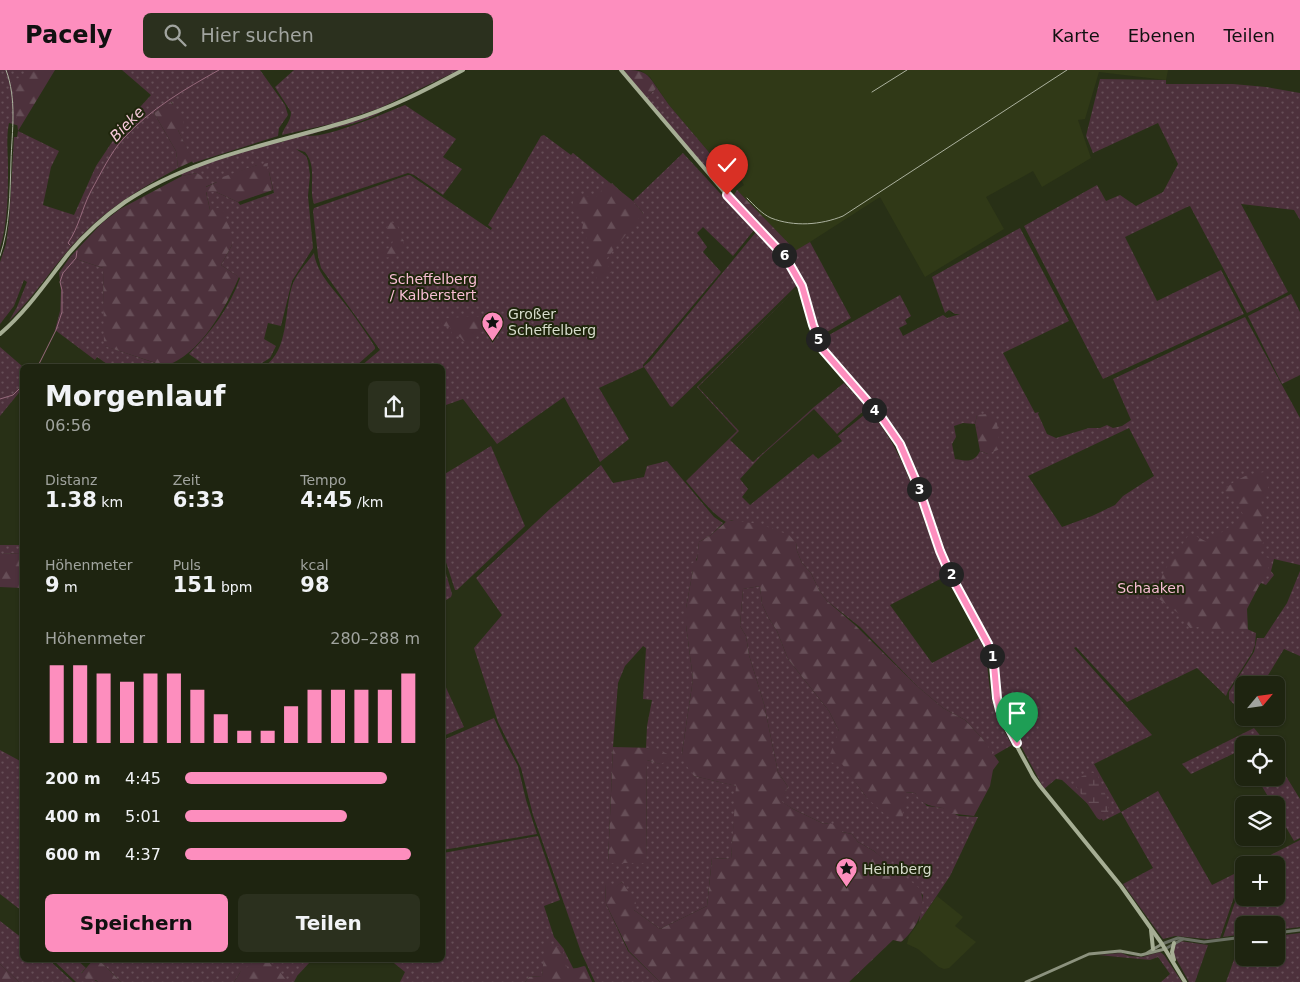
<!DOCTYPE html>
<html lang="de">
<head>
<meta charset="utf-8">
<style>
  :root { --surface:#1e2410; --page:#2b301e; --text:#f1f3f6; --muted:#a1a49f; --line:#3c4130; --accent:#fd8ebe }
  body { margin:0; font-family:"DejaVu Sans",sans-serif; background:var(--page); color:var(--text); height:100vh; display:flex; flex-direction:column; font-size:19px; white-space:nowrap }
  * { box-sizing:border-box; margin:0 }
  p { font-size:16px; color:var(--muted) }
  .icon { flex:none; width:28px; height:28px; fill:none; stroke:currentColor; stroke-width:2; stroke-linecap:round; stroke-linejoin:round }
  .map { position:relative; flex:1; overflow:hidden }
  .sheet { position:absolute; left:20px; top:294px; width:425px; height:598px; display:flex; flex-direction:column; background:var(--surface); border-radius:8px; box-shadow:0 1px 4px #0004,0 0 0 1px var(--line) }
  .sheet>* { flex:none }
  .needle { width:32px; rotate:61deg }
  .buttons { position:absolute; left:1235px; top:606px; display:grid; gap:10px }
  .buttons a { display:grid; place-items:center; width:50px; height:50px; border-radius:8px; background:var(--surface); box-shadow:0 1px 4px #0004,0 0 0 1px var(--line); font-size:25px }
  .pin { position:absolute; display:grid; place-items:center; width:42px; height:42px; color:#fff; margin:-51px -21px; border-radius:50% 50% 50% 0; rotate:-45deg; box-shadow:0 0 5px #0007 }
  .pin .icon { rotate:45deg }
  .km { position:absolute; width:25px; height:25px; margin:-12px; border-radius:50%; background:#222; color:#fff; font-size:14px; line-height:25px; text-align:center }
  .round { display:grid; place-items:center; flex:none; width:52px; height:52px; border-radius:8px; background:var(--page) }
  .headline { display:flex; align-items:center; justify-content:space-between; height:85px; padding:0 25px }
  h1 { font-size:28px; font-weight:600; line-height:38px }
  .metrics { display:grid; grid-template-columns:repeat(3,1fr); gap:8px; height:85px; padding:5px 25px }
  .metrics div { display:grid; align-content:center }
  .metrics b { font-size:21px; font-weight:600 }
  .metrics small { font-size:14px; font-weight:400 }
  .metrics p { font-size:14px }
  .chart { height:140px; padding:10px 25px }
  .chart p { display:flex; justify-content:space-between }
  .chart svg { width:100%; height:90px; margin-top:5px; stroke:var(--accent); stroke-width:6 }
  .button { display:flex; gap:10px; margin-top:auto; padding:10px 25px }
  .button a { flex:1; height:58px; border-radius:8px; background:var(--accent); color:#111; font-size:20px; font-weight:600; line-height:58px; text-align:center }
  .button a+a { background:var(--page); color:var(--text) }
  ul { padding:0 25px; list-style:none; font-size:16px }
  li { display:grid; grid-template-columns:80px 60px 1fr; align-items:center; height:38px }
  li i { height:12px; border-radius:6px; background:var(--accent) }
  header { display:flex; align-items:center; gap:30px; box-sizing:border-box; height:70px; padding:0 25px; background:var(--accent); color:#111 }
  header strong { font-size:24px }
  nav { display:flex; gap:28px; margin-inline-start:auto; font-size:18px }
  .search { width:350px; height:45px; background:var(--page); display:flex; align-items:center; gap:12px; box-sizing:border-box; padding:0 18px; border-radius:8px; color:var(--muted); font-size:19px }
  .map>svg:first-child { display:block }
</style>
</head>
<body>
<header>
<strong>Pacely</strong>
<div class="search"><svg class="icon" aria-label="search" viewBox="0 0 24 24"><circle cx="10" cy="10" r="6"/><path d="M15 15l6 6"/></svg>Hier suchen</div>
<nav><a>Karte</a><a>Ebenen</a><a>Teilen</a></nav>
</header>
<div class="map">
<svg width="1300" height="912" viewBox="0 0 1300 912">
  <defs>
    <pattern id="green-dots" width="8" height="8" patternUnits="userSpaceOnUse" patternTransform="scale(1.25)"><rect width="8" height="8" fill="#4d313c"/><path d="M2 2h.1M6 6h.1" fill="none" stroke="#664e57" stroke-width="1.8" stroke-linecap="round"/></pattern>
    <pattern id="forest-firs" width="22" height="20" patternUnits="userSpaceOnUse" patternTransform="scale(1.25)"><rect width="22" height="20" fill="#4d313c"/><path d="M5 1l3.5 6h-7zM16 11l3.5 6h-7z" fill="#664e57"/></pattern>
    <pattern id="wetland-marsh" width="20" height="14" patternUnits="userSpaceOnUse" patternTransform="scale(1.25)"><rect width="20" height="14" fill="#4d313c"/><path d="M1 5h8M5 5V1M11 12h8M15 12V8" fill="none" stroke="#664e57"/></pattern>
  </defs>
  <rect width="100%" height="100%" fill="#283016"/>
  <g fill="#303917">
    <polygon points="640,0 1168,0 1166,10 1099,2 1085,49 1078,50 1091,88 1042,117 1033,101 986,127 1004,159 925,207 880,127 796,181 737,120 744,115 741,110 735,113 669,35 650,7"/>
    <polygon points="937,826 963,847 955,856 976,872 949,898 944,899 939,897 918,879 907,874 909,866"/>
  </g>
  <g fill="url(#green-dots)" fill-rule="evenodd">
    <path d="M0 0H54L20 56 9 53C6 67 8 82 8 96 8 122 8 153 0 178Z"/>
    <path d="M122 0H260L285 35 288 45 279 58 278 66 193 93 178 60 172 32 154 43 176 81 178 98C143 117 109 137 81 166 55 193 36 225 9 251L17 237 27 212 24 210 14 236 0 254V192L6 174 9 152 14 67H17L18 61 59 81 51 97 43 135 74 145 96 96 122 57 151 25Z"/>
    <path d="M294 0H459L380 38 335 53 282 65C284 56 291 52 291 42L275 17Z"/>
    <polygon points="1100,9 1166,10 1166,14 1233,14 1266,17 1300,23 1300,150 1294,140 1241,134 1288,222 1247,243 1190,136 1187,137 1125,167 1157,231 1221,200 1244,244 1103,309 1024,156 1097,115 1106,131 1120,125 1136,136 1163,122 1178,94 1158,53 1093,83 1086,66"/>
    <polygon points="657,18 669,35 735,113 730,118 724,119 645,28"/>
    <path d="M405 35 456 69 443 87 462 99 443 125 414 105 408 103 314 134C308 118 318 97 305 82L296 79 306 86 308 91 310 105 308 126 313 178 292 211 281 256 268 253 264 269 276 276 270 288 257 296H206L189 284C211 262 230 237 240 208L221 195 232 175 210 140 206 121 216 122 238 132 240 135 274 123 269 102 257 95 217 110V112L205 117 197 103 182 106 181 103 210 92 272 73 283 72 287 69 385 39C365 55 330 57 306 66 327 68 383 44 405 35Z"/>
    <polygon points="544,65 571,85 573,83 609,112 608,114 610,115 612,113 643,144 643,143 633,131 683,83 754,160 733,186 703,157 697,163 707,177 703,182 721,202 643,295 643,297 650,291 756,162 782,191 797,215 672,337 670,336 644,297 599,318 629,369 600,392 564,327 497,374 463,329 443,336 442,296 361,296 380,280 321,198 318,186 313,141 314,138 408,105 410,105 491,160 492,158 488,155 510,118 511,118 541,66"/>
    <path d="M1020 158 1069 251 1003 283 1035 343 1039 342 1038 344 1047 364 1056 368 1089 358H1100L1107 355 1113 358 1122 356 1131 350 1113 309 1245 247 1300 348V495L1274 489 1271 501 1274 505 1266 515 1261 513C1252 522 1254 529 1247 536V559L1256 563 1255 575 1252 583 1228 621 1226 626 1197 598 1127 632 1076 577 1074 578 1152 665 1094 694 1121 742 1158 721 1212 815 1238 802 1243 801 1220 868 1207 869 1175 866 1163 869 1123 814 1153 798 1121 742 1103 751 1093 734 1089 735 1062 710 1056 709 1044 719 1015 665 1031 656 1027 650H1018L1010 655C992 628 999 600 989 571 973 541 954 511 942 480 930 445 921 409 904 376 882 337 838 310 819 269L829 265 900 225 911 246 905 250 907 254 899 258 903 266 943 245 947 248 960 244H955L949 240 945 243 932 207ZM977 345 988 384 980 381C974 393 967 391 955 389L952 374 956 367 954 356 963 353 975 354ZM1129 358 1154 406 1123 426 1115 435 1092 446 1062 457 1028 406Z"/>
    <polygon points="810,172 851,248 827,262 817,265 802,212 803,209 788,185"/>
    <path d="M314 183C317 205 336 221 349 239 358 251 367 264 375 277V279L356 296H265C289 279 284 242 292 216 296 204 307 193 314 183Z"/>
    <polygon points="70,187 103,198 105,276 155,293 152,296 110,296 97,287 95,290 55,260 60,241 61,220 59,203"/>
    <path d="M797 218 698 317 739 361 730 370 753 392 814 337 844 313 867 338 837 364 814 339 761 386 740 409 748 419 742 427 750 435 813 384 818 389 842 371 838 366 869 341C911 387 920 451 946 506L890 535 932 593 979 568C989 586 987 606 991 625 994 643 1003 659 1012 675L993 686 982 668 965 650 943 638 917 616 860 557 827 531 819 520 811 503 802 493 797 481 796 473 731 450 726 452C710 442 698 425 686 411L737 361 697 317Z"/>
    <polygon points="1291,224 1300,242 1300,305 1282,314 1248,246"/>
    <polygon points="0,277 22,296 22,319 0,346"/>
    <polygon points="491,376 525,456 457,520 455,520 443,483 443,405"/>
    <path d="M667 391 714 447 723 453 711 465 699 472 698 484 693 500 686 538V555L693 609 682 683 694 706 737 716 731 789 712 788 707 836 660 859 634 840 622 812 614 819 605 814 606 834 628 881 660 912H595L581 882 533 745 521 698 498 652 474 578 502 545 476 508 551 438 601 395 613 413 644 407 647 396ZM643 576 646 578 643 629 652 630 647 656 646 678H656L660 694 647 690 646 792 608 793 613 677 618 613 625 596Z"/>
    <polygon points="0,475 22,475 22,483 0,484"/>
    <polygon points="442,490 452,524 451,527 443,532"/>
    <polygon points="1300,501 1300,586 1284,579 1262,615 1244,615 1244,645 1229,629 1229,622 1254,582 1257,568 1264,568 1287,533"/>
    <polygon points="760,516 762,534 768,547 777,561 788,589 829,641 839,661 842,693 867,728 905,722 915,723 927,736 943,738 959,746 978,747 950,806 919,852 923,825 874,781 858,772 852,764 842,762 829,753 824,754 793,739 780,731 788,717 778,702 764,634 749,585 746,566 740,556 743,519"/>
    <polygon points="443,611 464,657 443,666 442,666"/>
    <polygon points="494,648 504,670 518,696 526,730 537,764 443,780 443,670"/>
    <polygon points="1254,658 1268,675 1244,675 1244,685 1241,680 1191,704 1182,694"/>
    <polygon points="0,680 22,692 22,841 0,824"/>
    <polygon points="1276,690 1300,729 1300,768 1294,771 1276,740 1276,735 1273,735 1257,708 1276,708"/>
    <polygon points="538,766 560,830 544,836 554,867 563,878 575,902 585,896 592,912 547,907 545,884 542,906 529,907 525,912 400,912 405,902 389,889 442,889 443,783"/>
    <polygon points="1300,770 1300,857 1276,860 1276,855 1244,855 1244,864 1223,867 1244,806 1244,828 1276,828 1276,795 1251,795"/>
    <polygon points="0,851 22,868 22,889 48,889 73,912 19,912 0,894"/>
    <polygon points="1300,863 1300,912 1226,912 1241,870 1244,870 1244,888 1276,888 1276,866"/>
    <polygon points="1180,871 1208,875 1195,912 1189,912 1173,883 1176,874"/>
    <polygon points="1160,882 1164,885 1182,912 1161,912 1170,904 1158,887 1150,890 1098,885 1121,883 1129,886 1142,887"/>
    <polygon points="52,889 76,889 86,898 81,903 98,912 76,912"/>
    <polygon points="98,889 262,889 275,897 264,889 307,889 310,892 297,906 294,912 237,912 241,901 234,912 121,912"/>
  </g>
  <g fill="url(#forest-firs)">
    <polygon points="28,0 55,0 18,61 14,26 11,9 22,8"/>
    <path d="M624 0C643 0 647 2 657 18L645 28Z"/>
    <polygon points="171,32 184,53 178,60 193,91 178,98 176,81 154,43"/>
    <path d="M268 93 267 99 269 102 273 120 238 132 216 122H206L210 140 222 137 230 158 232 175 221 195 239 207C226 238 199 286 165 296L104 276 103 198 70 187 102 153 120 139 182 106 197 103 203 107 206 117 217 112V109L257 95Z"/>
    <polygon points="609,112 633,131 643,143 604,192 613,201 598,211 592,198 589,173 582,159 585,145 573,142 572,138 574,125 596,127"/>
    <polygon points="737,120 796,181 788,185 735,130 734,125"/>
    <path d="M390 152 397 154 400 166 404 171 400 185 393 187 379 188 378 183C386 178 392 180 393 169L388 167 385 162Z"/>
    <polygon points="475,246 498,253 496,259 486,258 467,275 460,267 452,264 450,257 443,256 439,249"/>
    <polygon points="987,344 997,353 1000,379 988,384 980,381 975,354 977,345"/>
    <path d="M1264 402 1267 409 1269 422 1261 431 1264 443 1260 463 1267 468 1255 484 1273 489 1247 539 1248 560 1209 561 1198 557 1190 558 1178 543 1155 526 1164 501 1190 463 1207 472 1244 447 1237 431 1223 420C1238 409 1245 404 1264 402Z"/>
    <path d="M728 450 760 454 789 465 796 473 797 481 802 493 811 503 819 520 827 531 855 555 917 616 943 638 965 650 982 668 999 692 993 700 990 716 974 746 947 743 943 738C930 736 922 735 915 723L906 722 902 751 887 746 867 728 842 694 827 692 839 661 829 641 788 589 777 561 768 547 762 534 760 516 743 519 740 556 746 566 749 585 764 634 778 702 788 717 781 731 793 739 824 754 829 753 839 756 842 762 852 764 858 772 874 781 919 818C929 836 916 860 901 872L893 870 849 912H660L629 881 606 834 605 814 609 811 614 818 622 812 636 833 634 840 660 859 707 836 712 788 731 789 736 716 694 706 686 695 682 683 693 609 686 555V538L693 500 691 494 697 490 699 472 711 465Z"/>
    <polygon points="22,483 22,518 0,517 0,484"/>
    <polygon points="613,677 656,678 671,686 666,692 659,694 647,690 646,793 608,793"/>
    <polygon points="548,873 564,879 562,887 568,899 577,898 584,896 592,912 525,912 529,907 542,906 545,875"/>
    <polygon points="94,889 98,889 121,912 98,912 96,910 88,911 81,904"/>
    <path d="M258 889C271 889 280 902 288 912H234L241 901Z"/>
    <polygon points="0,894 19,912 0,912"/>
  </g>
  <polygon fill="url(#wetland-marsh)" points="1089,702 1097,704 1109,733 1108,744 1100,750 1097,748 1077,718 1076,710"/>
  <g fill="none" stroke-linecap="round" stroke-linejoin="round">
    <g stroke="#96697b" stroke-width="1">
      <path d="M70 175 68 173C79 157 82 138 91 121 100 105 111 82 123 69 150 39 185 19 219 0"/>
      <polyline points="38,296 56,260 62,242 62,220 60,212 63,203 76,188 77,181"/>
      <polyline points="0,329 13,325 22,316"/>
    </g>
    <g stroke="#696e61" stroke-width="3">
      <polyline points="1276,863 1300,860"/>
      <polyline points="1162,874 1178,868 1204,872 1244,867"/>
      <polyline points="1165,879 1183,869"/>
    </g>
    <g stroke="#8c927e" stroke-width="3">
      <polyline points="1147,883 1162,874"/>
      <polyline points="1026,912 1089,884 1120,881 1141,885 1165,879"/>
    </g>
    <g stroke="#a6ae94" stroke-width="4">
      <path d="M621 0 727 125 779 179 792 196 805 222 813 255 823 280 882 348 900 374 918 416 940 481 988 574C994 592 993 610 997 628 1002 652 1021 683 1033 706L1040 716 1121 816 1162 874 1185 912"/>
      <path d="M0 264C27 241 47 211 69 183 85 164 105 146 125 132 192 87 273 74 349 51 389 39 426 20 463 0"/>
      <polyline points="1151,860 1153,879"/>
      <polyline points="1174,890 1172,882 1174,873"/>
    </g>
    <g stroke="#abb19e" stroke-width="1">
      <polyline points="872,22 907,0"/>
      <path d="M747 128C754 135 762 144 771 148 794 157 821 155 843 146L1067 0"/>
      <path d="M0 186C10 156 10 123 11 91 12 61 17 29 6 0"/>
    </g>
  </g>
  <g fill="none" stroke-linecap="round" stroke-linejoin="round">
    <defs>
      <polyline id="route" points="727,125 786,188 802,216 813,255 823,280 882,348 900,374 918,416 940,481 950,504 988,574 994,595 997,628 1000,640 1017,673"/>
    </defs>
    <use href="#route" stroke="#fff" stroke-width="10"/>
    <use href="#route" stroke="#fd8ebe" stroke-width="6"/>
  </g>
  <defs>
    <symbol id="sight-pin" viewBox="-11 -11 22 30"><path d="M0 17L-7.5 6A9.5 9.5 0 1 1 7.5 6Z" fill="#fd8ebe" stroke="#1f260c"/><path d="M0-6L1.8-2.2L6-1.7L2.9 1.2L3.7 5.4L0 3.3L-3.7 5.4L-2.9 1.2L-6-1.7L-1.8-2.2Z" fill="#111"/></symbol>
  </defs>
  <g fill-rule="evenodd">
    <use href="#sight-pin" x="480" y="240" width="25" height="34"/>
    <use href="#sight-pin" x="834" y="786" width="25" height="34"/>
  </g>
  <g text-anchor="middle" stroke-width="4" stroke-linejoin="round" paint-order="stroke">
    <g font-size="14" fill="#f9bed5" stroke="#1f260c">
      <text x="433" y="214">Scheffelberg<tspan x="433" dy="16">/ Kalberstert</tspan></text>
      <text x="1151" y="523">Schaaken</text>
    </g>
    <g font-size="14" fill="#d7dccc" stroke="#1f260c" text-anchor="start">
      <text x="508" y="249">Großer<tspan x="508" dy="16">Scheffelberg</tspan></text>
      <text x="863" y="804">Heimberg</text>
    </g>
    <g font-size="15" font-style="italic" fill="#f8cbdc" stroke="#1f260c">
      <text transform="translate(127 54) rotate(-46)" y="5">Bieke</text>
    </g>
  </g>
</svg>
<div class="buttons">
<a><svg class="needle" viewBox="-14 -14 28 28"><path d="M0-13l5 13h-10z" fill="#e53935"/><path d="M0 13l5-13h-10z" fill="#a1a49f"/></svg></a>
<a><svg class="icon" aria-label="locate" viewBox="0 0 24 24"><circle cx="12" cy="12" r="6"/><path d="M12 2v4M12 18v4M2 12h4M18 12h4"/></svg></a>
<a><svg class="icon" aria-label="layers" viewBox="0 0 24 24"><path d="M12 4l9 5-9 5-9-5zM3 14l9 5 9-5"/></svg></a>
<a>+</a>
<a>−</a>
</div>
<div class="pin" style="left:1017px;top:673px;background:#1e9e55"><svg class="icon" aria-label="arrive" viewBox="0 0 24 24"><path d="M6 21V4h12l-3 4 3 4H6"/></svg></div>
<div class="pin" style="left:727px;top:125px;background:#d93025"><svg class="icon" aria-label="check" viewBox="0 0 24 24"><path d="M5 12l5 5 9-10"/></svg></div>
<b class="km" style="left:992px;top:586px">1</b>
<b class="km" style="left:951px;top:504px">2</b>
<b class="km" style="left:919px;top:419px">3</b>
<b class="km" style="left:874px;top:340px">4</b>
<b class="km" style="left:818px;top:269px">5</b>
<b class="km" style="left:784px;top:185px">6</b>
<section class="sheet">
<div class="headline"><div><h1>Morgenlauf</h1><p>06:56</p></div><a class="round"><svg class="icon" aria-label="share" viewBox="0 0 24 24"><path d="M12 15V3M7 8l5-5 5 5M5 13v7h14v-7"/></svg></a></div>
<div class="metrics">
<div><p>Distanz</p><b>1.38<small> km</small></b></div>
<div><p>Zeit</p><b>6:33</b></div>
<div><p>Tempo</p><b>4:45<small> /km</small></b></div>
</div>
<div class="metrics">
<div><p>Höhenmeter</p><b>9<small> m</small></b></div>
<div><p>Puls</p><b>151<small> bpm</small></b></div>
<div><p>kcal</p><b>98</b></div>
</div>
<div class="chart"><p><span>Höhenmeter</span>280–288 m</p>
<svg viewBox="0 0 160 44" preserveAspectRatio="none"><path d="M5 44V6M15 44V6M25 44V10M35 44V14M45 44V10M55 44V10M65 44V18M75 44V30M85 44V38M95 44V38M105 44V26M115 44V18M125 44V18M135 44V18M145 44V18M155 44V10"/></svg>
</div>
<ul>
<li><b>200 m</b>4:45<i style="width:86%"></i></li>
<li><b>400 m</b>5:01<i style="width:69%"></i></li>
<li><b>600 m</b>4:37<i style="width:96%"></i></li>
</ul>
<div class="button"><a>Speichern</a><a>Teilen</a></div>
</section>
</div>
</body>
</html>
